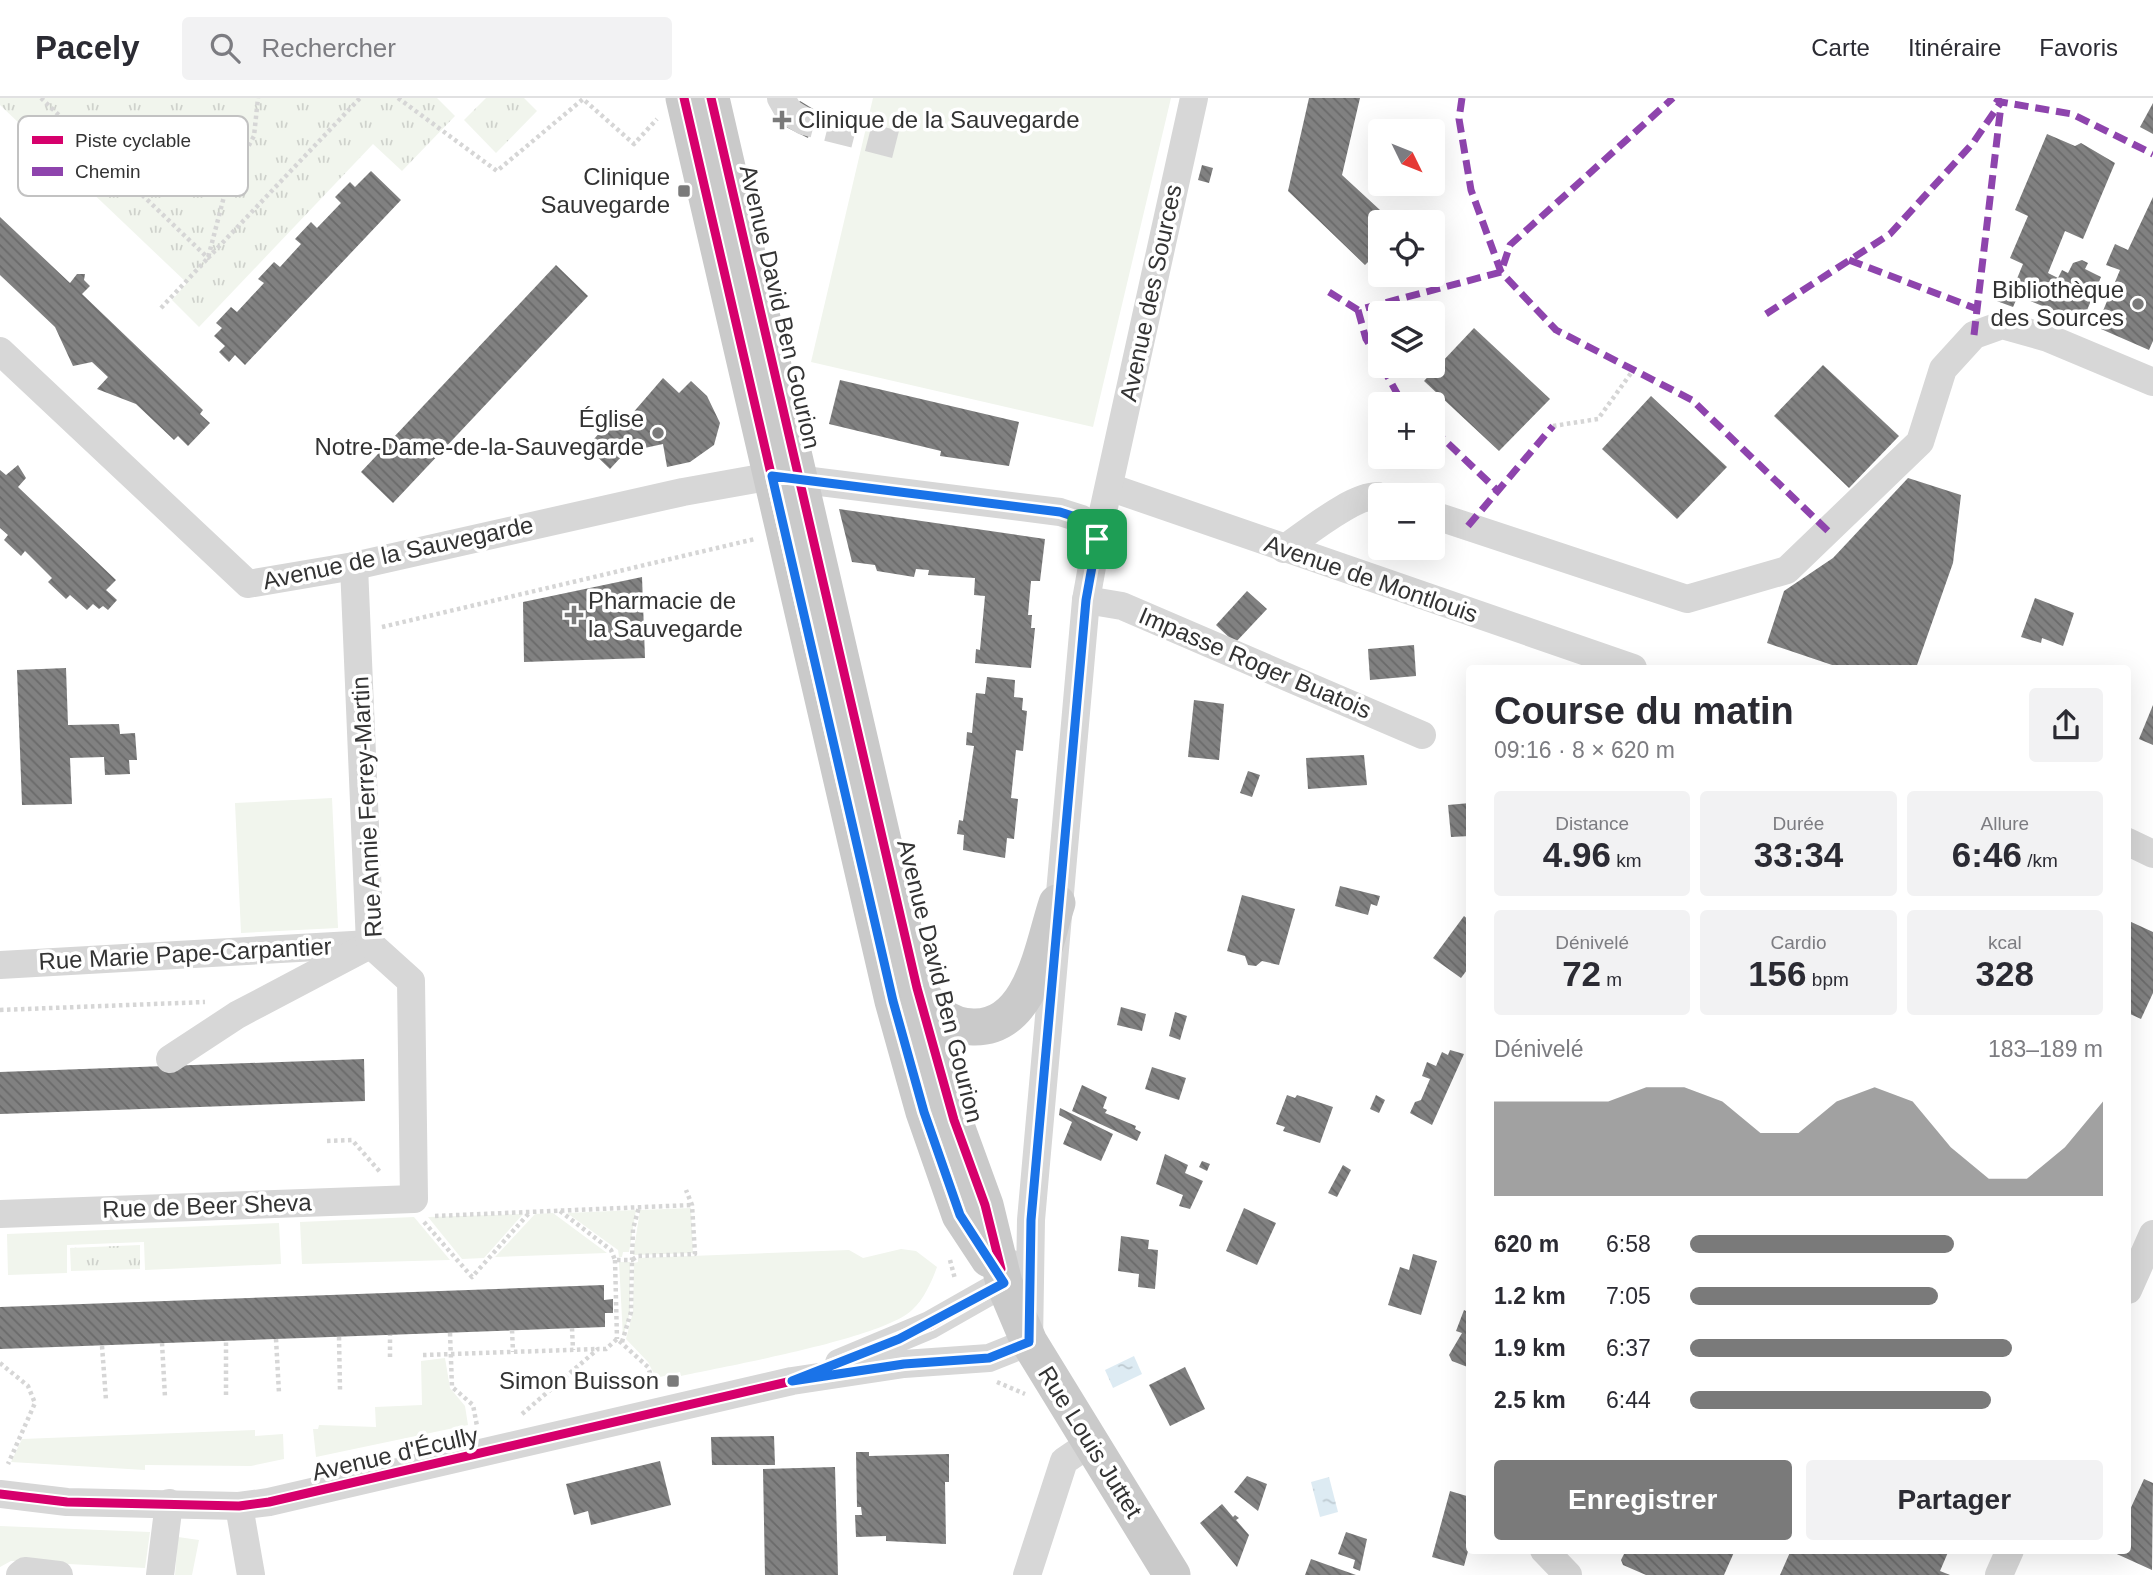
<!DOCTYPE html>
<html lang="fr">
<head>
<meta charset="utf-8">
<style>
  :root { --surface:#fff; --page:#f2f2f3; --text:#2b2b33; --muted:#7c7c81; --line:#e1e1e2; --accent:#7a7a7a }
  body { margin:0; font-family:Helvetica,sans-serif; background:var(--page); color:var(--text); height:100vh; display:flex; flex-direction:column; font-size:26px; white-space:nowrap }
  * { box-sizing:border-box; margin:0 }
  p { font-size:23px; color:var(--muted) }
  .icon { flex:none; width:38px; height:38px; fill:none; stroke:currentColor; stroke-width:2; stroke-linecap:round; stroke-linejoin:round }
  .map { position:relative; flex:1; overflow:hidden }
  .side { position:absolute; left:1466px; top:567px; width:665px; height:889px; display:flex; flex-direction:column; background:var(--surface); border-radius:7px; box-shadow:0 7px 28px #0002 }
  .side>* { flex:none }
  .needle { width:46px; rotate:133deg }
  .buttons { position:absolute; left:1368px; top:21px; display:grid; gap:14px }
  .buttons a { display:grid; place-items:center; width:77px; height:77px; border-radius:7px; background:var(--surface); box-shadow:0 7px 28px #0002; font-size:35px }
  .pin { position:absolute; display:grid; place-items:center; width:60px; height:60px; color:#fff; margin:-30px; border-radius:14px; box-shadow:0 4px 10px #0006 }
  .round { display:grid; place-items:center; flex:none; width:74px; height:74px; border-radius:7px; background:var(--page) }
  .summary { display:flex; align-items:center; justify-content:space-between; height:119px; padding:0 28px }
  h1 { font-size:38px; font-weight:600; line-height:52px }
  .figures { display:grid; grid-template-columns:repeat(3,1fr); gap:10px; height:119px; padding:7px 28px }
  .figures div { display:grid; align-content:center; border-radius:7px; background:var(--page); text-align:center }
  .figures b { font-size:35px; font-weight:600 }
  .figures small { font-size:19px; font-weight:400 }
  .figures p { font-size:19px }
  .chart { height:196px; padding:14px 28px }
  .chart p { display:flex; justify-content:space-between }
  .chart svg { width:100%; height:126px; margin-top:7px; fill:var(--accent); opacity:.7 }
  .button { display:flex; gap:14px; margin-top:auto; padding:14px 28px }
  .button a { flex:1; height:80px; border-radius:7px; background:var(--accent); color:#fff; font-size:28px; font-weight:600; line-height:80px; text-align:center }
  .button a+a { background:var(--page); color:var(--text) }
  ul { padding:0 28px; list-style:none; font-size:23px }
  li { display:grid; grid-template-columns:112px 84px 1fr; align-items:center; height:52px }
  li i { height:18px; border-radius:9px; background:var(--accent) }
  header { display:flex; align-items:center; gap:42px; box-sizing:border-box; height:98px; padding:0 35px; background:var(--surface); border-bottom:2px solid var(--line) }
  header strong { font-size:33px }
  nav { display:flex; gap:38px; margin-inline-start:auto; font-size:24px }
  .search { width:490px; height:63px; background:var(--page); display:flex; align-items:center; gap:18px; box-sizing:border-box; padding:0 24px; border-radius:7px; color:var(--muted); font-size:26px }
  .map>svg:first-child { display:block }
</style>
</head>
<body>
<header>
<strong>Pacely</strong>
<div class="search"><svg class="icon" aria-label="search" viewBox="0 0 24 24"><circle cx="10" cy="10" r="6"/><path d="M15 15l6 6"/></svg>Rechercher</div>
<nav><a>Carte</a><a>Itinéraire</a><a>Favoris</a></nav>
</header>
<div class="map">
<svg width="2153" height="1477" viewBox="0 0 2153 1477">
  <defs>
    <pattern id="park-tufts" width="24" height="20" patternUnits="userSpaceOnUse" patternTransform="scale(1.75)"><rect width="24" height="20" fill="#f1f5ed"/><path d="M3 7l-1-3M5 7V3M7 7l1-3M15 17l-1-3M17 17v-4M19 17l1-3" fill="none" stroke="#cfd2cc"/></pattern>
    <pattern id="water-ripples" width="26" height="14" patternUnits="userSpaceOnUse" patternTransform="scale(1.75)"><rect width="26" height="14" fill="#ddebf3"/><path d="M2 4q2-2 4 0t4 0M15 11q2-2 4 0t4 0" fill="none" stroke="#becad1"/></pattern>
    <pattern id="building-back-hatch" width="6" height="6" patternUnits="userSpaceOnUse" patternTransform="scale(1.75)"><rect width="6" height="6" fill="#818181"/><path d="M-1 5l2 2M0 0l6 6M5-1l2 2" fill="none" stroke="#6a6a6a"/></pattern>
  </defs>
  <rect width="100%" height="100%" fill="#fff"/>
  <g fill="#f1f5ed">
    <polygon points="873,0 1171,0 1093,329 811,264"/>
    <polygon points="332,700 338,830 241,835 235,705"/>
    <polygon points="691,1110 693,1155 633,1157 640,1112"/>
    <polygon points="636,1112 629,1154 623,1154 622,1159 619,1159 618,1152 567,1115"/>
    <polygon points="553,1115 607,1155 495,1159 535,1116"/>
    <polygon points="523,1116 484,1160 462,1161 428,1119"/>
    <polygon points="414,1119 450,1162 302,1166 300,1124"/>
    <polygon points="279,1125 281,1166 145,1172 144,1144 67,1147 67,1175 8,1177 7,1136"/>
    <path d="M901 1151 916 1153 937 1169C932 1183 924 1201 913 1211 886 1240 726 1268 681 1278L680 1274 660 1279 658 1284 648 1264 626 1241 633 1214 634 1165 638 1164V1160L849 1152 863 1160Z"/>
    <polygon points="619,1164 630,1164 630,1214 623,1239"/>
    <polygon points="445,1260 450,1290 465,1308 468,1327 316,1359 313,1331 318,1331 319,1327 376,1329 375,1309 422,1307 421,1263"/>
    <polygon points="255,1332 255,1338 283,1336 284,1361 251,1368 145,1367 145,1372 11,1364 22,1341"/>
    <polygon points="0,1428 150,1434 145,1470 11,1463 0,1469"/>
    <polygon points="178,1439 199,1442 192,1477 175,1477"/>
  </g>
  <g fill="url(#park-tufts)">
    <polygon points="0,0 437,0 455,18 402,73 373,46 199,229 172,202 187,185 0,7"/>
    <polygon points="486,0 524,0 537,13 496,55 464,22"/>
    <polygon points="140,1147 140,1171 71,1173 70,1150"/>
  </g>
  <g fill="url(#water-ripples)">
    <polygon points="1134,1258 1142,1276 1113,1290 1105,1272"/>
    <polygon points="1329,1379 1338,1414 1320,1419 1311,1384"/>
  </g>
  <g fill="url(#building-back-hatch)">
    <polygon points="1309,0 1360,0 1342,77 1393,124 1381,124 1381,151 1365,167 1288,93"/>
    <polygon points="800,3 815,12 808,40 778,25"/>
    <polygon points="2153,5 2153,36 2140,29"/>
    <polygon points="2047,36 2075,48 2081,45 2115,65 2083,141 2065,133 2048,175 2058,180 2062,172 2068,175 2073,165 2082,162 2088,165 2085,171 2101,179 2082,224 2018,198 2013,209 1994,202 2002,182 2014,188 2023,166 2010,160 2028,118 2015,112"/>
    <polygon points="1202,67 1213,70 1209,85 1198,82"/>
    <polygon points="371,73 401,102 245,267 235,257 229,264 219,254 225,248 214,238 222,230 216,225 231,209 237,214 264,185 258,181 274,164 280,169 301,146 295,141 311,124 317,130 341,105 335,99 350,84 355,89"/>
    <polygon points="2153,99 2153,243 2149,252 2101,231 2105,222 2100,220 2120,172 2106,167 2115,146 2128,152"/>
    <polygon points="0,119 70,185 77,176 85,176 84,182 90,188 82,196 203,312 200,316 210,325 188,348 178,338 174,342 136,306 97,291 108,279 92,264 73,268 55,229 0,177"/>
    <polygon points="556,167 588,198 393,405 361,374"/>
    <polygon points="1474,230 1550,301 1499,353 1424,283"/>
    <polygon points="1823,267 1899,338 1849,390 1774,318"/>
    <polygon points="663,280 679,295 691,283 707,298 720,325 714,347 690,364 667,369 663,346 640,351 634,345 610,371 587,349 616,316 625,324"/>
    <polygon points="840,282 1019,324 1009,368 940,358 941,353 829,326"/>
    <polygon points="1651,298 1727,369 1677,421 1602,351"/>
    <polygon points="18,367 26,380 18,389 116,482 106,492 117,502 108,512 103,508 99,511 93,506 87,512 70,497 66,501 48,484 52,480 25,453 21,458 4,442 8,437 0,430 0,372 6,377"/>
    <polygon points="1908,380 1961,397 1953,465 1916,570 1841,570 1767,545 1784,493 1833,460"/>
    <polygon points="839,411 1045,441 1040,483 1031,483 1028,517 1032,517 1031,530 1035,530 1031,570 975,565 976,551 980,552 985,498 974,497 975,480 928,477 929,472 916,471 914,479 877,473 875,467 852,464"/>
    <polygon points="642,479 645,560 524,564 523,504"/>
    <polygon points="1247,493 1267,511 1235,545 1216,527"/>
    <polygon points="2035,500 2074,515 2063,548 2042,540 2041,545 2021,539"/>
    <polygon points="1414,547 1416,578 1370,582 1368,551"/>
    <polygon points="66,570 68,627 119,626 120,636 135,635 137,662 129,662 130,676 105,677 104,659 70,660 72,706 22,707 17,572"/>
    <polygon points="987,579 1015,582 1014,599 1023,600 1022,612 1027,613 1023,653 1016,652 1011,700 1018,701 1014,741 1007,740 1005,760 963,752 964,737 957,736 959,722 963,723 974,648 966,647 967,634 972,635 976,595 985,596"/>
    <polygon points="1194,602 1224,606 1219,662 1188,659"/>
    <polygon points="2153,607 2153,647 2139,641"/>
    <polygon points="1364,657 1367,687 1308,691 1306,660"/>
    <polygon points="1248,673 1260,677 1252,699 1240,695"/>
    <polygon points="1470,705 1470,738 1451,739 1448,707"/>
    <polygon points="1340,788 1380,798 1377,808 1371,806 1368,817 1335,808"/>
    <polygon points="1242,797 1295,811 1279,867 1262,863 1256,868 1248,867 1245,858 1227,853"/>
    <polygon points="1464,818 1470,823 1470,868 1461,880 1433,860"/>
    <polygon points="2129,823 2153,834 2153,895 2141,921 2128,915"/>
    <polygon points="1121,909 1146,916 1142,933 1117,927"/>
    <polygon points="1175,914 1187,918 1180,942 1169,938"/>
    <polygon points="1450,952 1464,956 1432,1027 1410,1015 1415,1004 1421,1002 1430,981 1422,978 1427,964 1436,968 1442,954 1448,957"/>
    <polygon points="364,961 365,1003 0,1016 0,974"/>
    <polygon points="1152,969 1186,980 1179,1002 1145,991"/>
    <polygon points="1082,987 1107,999 1103,1010 1107,1012 1105,1015 1136,1028 1135,1031 1141,1034 1137,1043 1072,1013"/>
    <polygon points="1287,997 1295,1000 1297,997 1333,1009 1320,1045 1283,1033 1285,1029 1276,1026"/>
    <polygon points="1376,997 1385,1002 1379,1015 1370,1011"/>
    <polygon points="1060,1010 1113,1036 1101,1063 1063,1046 1072,1024 1059,1017"/>
    <polygon points="1165,1056 1188,1067 1185,1075 1203,1083 1190,1111 1179,1108 1183,1097 1156,1086"/>
    <polygon points="1202,1063 1210,1066 1207,1073 1199,1069"/>
    <polygon points="1343,1067 1351,1072 1337,1099 1328,1095"/>
    <polygon points="1244,1110 1276,1125 1257,1167 1226,1153"/>
    <polygon points="1121,1138 1149,1142 1148,1151 1158,1152 1155,1191 1138,1189 1139,1176 1118,1173"/>
    <polygon points="1413,1156 1437,1163 1421,1217 1388,1207 1400,1169 1409,1172"/>
    <polygon points="604,1187 604,1202 613,1201 613,1215 605,1215 605,1229 0,1251 0,1209"/>
    <polygon points="1470,1209 1470,1270 1452,1263 1449,1257 1462,1235 1456,1233 1464,1212 1468,1214"/>
    <polygon points="1185,1269 1205,1311 1170,1328 1149,1287"/>
    <polygon points="774,1338 775,1367 712,1367 711,1339"/>
    <polygon points="856,1354 869,1354 869,1358 949,1356 949,1384 945,1384 946,1446 886,1443 886,1438 856,1439 855,1417 862,1417 861,1409 857,1409"/>
    <polygon points="660,1363 671,1407 591,1427 588,1413 574,1417 566,1386"/>
    <polygon points="835,1369 838,1477 765,1477 763,1371"/>
    <polygon points="1247,1378 1267,1386 1258,1413 1234,1394"/>
    <polygon points="2144,1381 2153,1385 2152,1472 2108,1452 2128,1452 2128,1416"/>
    <polygon points="1450,1393 1470,1399 1470,1428 1466,1444 1470,1446 1464,1468 1432,1459"/>
    <polygon points="1222,1406 1233,1419 1235,1417 1239,1420 1236,1422 1249,1437 1237,1469 1200,1425"/>
    <polygon points="1346,1434 1367,1441 1360,1473 1353,1470 1355,1462 1338,1456"/>
    <polygon points="1626,1452 1735,1452 1724,1477 1646,1477 1623,1467 1621,1462"/>
    <polygon points="1791,1452 1949,1452 1940,1473 1950,1477 1780,1477"/>
    <polygon points="1311,1461 1356,1477 1305,1477"/>
  </g>
  <g fill="none" stroke-linecap="round" stroke-linejoin="round">
    <polyline stroke="#d6d6d6" stroke-width="28" stroke-dasharray="28 14" stroke-linecap="butt" points="789,14 804,23 898,47"/>
    <g stroke="#d6d6d6" stroke-width="4.5" stroke-dasharray="3.5 3.5" stroke-linecap="butt">
      <polyline points="41,0 208,160 360,0"/>
      <polyline points="398,0 497,73 583,1 634,46 657,21"/>
      <polyline points="161,210 208,160 227,87 254,38 258,0"/>
      <polyline points="1553,328 1598,321 1634,271"/>
      <polyline points="382,529 755,441"/>
      <polyline points="0,912 205,904"/>
      <polyline points="327,1043 352,1042 381,1075"/>
      <polyline points="560,1113 611,1152 615,1162 632,1162 633,1131 639,1109"/>
      <polyline points="435,1118 692,1107"/>
      <polyline points="424,1124 472,1179 530,1114"/>
      <polyline points="615,1162 617,1241"/>
      <polyline points="950,1162 955,1181"/>
      <polyline points="572,1230 573,1252"/>
      <polyline points="512,1232 513,1254"/>
      <polyline points="450,1235 452,1289 473,1307 477,1328"/>
      <polyline points="339,1239 340,1292"/>
      <polyline points="276,1241 279,1295"/>
      <polyline points="622,1244 631,1214 632,1162 638,1158 695,1156 692,1107 686,1092"/>
      <polyline points="162,1245 165,1299"/>
      <polyline points="102,1248 106,1302"/>
      <polyline points="423,1257 597,1251"/>
      <polyline points="390,1259 390,1237"/>
      <polyline points="0,1265 28,1288 35,1305 8,1366"/>
      <polyline points="997,1284 1025,1296"/>
      <polyline points="226,1297 226,1243"/>
      <polyline points="522,1316 598,1251 606,1251 617,1241 648,1269 654,1287"/>
    </g>
    <g stroke="#d7d7d7" stroke-width="28">
      <polyline points="781,0 789,14"/>
      <polyline points="0,253 248,486 354,468 683,394 772,378 1060,414 1082,421 1097,441"/>
      <polyline points="1109,389 1633,570"/>
      <polyline points="1433,417 1687,501 1787,472 1920,344 1943,271 1974,237 2002,227 2048,240 2153,284"/>
      <path d="M1284 451C1303 438 1359 392 1381 399"/>
      <polyline points="1086,502 1122,508 1422,637"/>
      <polyline points="2128,744 2153,756"/>
      <polyline points="0,867 370,846"/>
      <polyline points="170,961 237,917 362,851"/>
      <polyline points="0,1116 414,1101 411,883 370,846 354,468"/>
      <polyline points="2128,1192 2153,1136"/>
      <polyline points="839,1265 930,1227 1004,1185 1012,1166"/>
      <polyline points="0,1396 67,1404 239,1408 269,1404 792,1283 904,1266 989,1260 1029,1244 1031,1122 1086,502 1097,441 1194,0"/>
      <polyline points="239,1408 251,1477"/>
      <polyline points="1544,1452 1568,1477"/>
      <polyline points="20,1477 25,1473 59,1477"/>
      <polyline points="160,1477 169,1405"/>
      <polyline points="1027,1477 1064,1363 1089,1346"/>
      <polyline points="1999,1477 2010,1452"/>
    </g>
    <g stroke="#cacaca" stroke-width="37">
      <polyline points="684,0 893,903 924,1014 960,1117 989,1161"/>
      <polyline points="711,0 917,890 954,1022 985,1107 1004,1185 1029,1244 1172,1477"/>
      <path d="M918 892C934 913 946 928 973 929 1032 931 1043 847 1057 805"/>
    </g>
    <g stroke="#8e44ad" stroke-width="7" stroke-dasharray="14 7" stroke-linecap="butt">
      <polyline points="1462,0 1459,21 1471,92 1501,174 1556,232 1692,302 1828,433"/>
      <polyline points="1995,0 2001,4 2072,16 2153,56"/>
      <polyline points="1849,162 1977,211"/>
      <polyline points="1329,194 1358,212 1501,174 1510,147 1673,0"/>
      <polyline points="1358,212 1366,241 1381,265"/>
      <polyline points="1766,216 1890,136 1973,45 2001,4"/>
      <polyline points="1974,237 2001,7"/>
      <polyline points="1382,268 1399,299 1407,306"/>
      <polyline points="1433,331 1497,392"/>
      <polyline points="1468,428 1553,328"/>
    </g>
    <defs>
      <g id="cycleway">
        <polyline points="684,0 893,903 924,1014 960,1117 1004,1185"/>
        <polyline points="711,0 917,890 954,1022 985,1107 1001,1171"/>
        <polyline points="821,1271 930,1227 1004,1185"/>
        <polyline points="0,1396 67,1404 239,1408 269,1404 792,1283 904,1266 989,1260 1029,1244"/>
      </g>
    </defs>
    <use href="#cycleway" stroke="#fff" stroke-width="13"/>
    <use href="#cycleway" stroke="#d6006c" stroke-width="9"/>
  </g>
  <g fill="none" stroke-linecap="round" stroke-linejoin="round">
    <defs>
      <polygon id="route" points="772,378 1060,414 1082,421 1097,441 1086,502 1031,1122 1029,1244 989,1260 904,1266 792,1283 899,1241 1004,1185 960,1117 924,1014 893,903"/>
    </defs>
    <use href="#route" stroke="#fff" stroke-width="14"/>
    <use href="#route" stroke="#1a73e8" stroke-width="9"/>
  </g>
  <g fill="#7a7a7a" stroke="#fff" stroke-width="2.5">
    <path d="M778.5 11.5h7v7h7v7h-7v7h-7v-7h-7v-7h7z"/>
    <rect x="677" y="86" width="14" height="14" rx="3.5"/>
    <circle cx="2138" cy="206" r="7"/>
    <circle cx="658" cy="335" r="7"/>
    <path d="M570.5 506.5h7v7h7v7h-7v7h-7v-7h-7v-7h7z"/>
    <rect x="666" y="1276" width="14" height="14" rx="3.5"/>
  </g>
  <g text-anchor="middle" stroke-width="7" stroke-linejoin="round" paint-order="stroke">
    <g font-size="24" fill="#333" stroke="#fff" text-anchor="end">
      <text x="798" y="30" text-anchor="start">Clinique de la Sauvegarde</text>
      <text x="670" y="87">Clinique<tspan x="670" dy="28">Sauvegarde</tspan></text>
      <text x="2124" y="200">Bibliothèque<tspan x="2124" dy="28">des Sources</tspan></text>
      <text x="644" y="329">Église<tspan x="644" dy="28">Notre-Dame-de-la-Sauvegarde</tspan></text>
      <text x="588" y="511" text-anchor="start">Pharmacie de<tspan x="588" dy="28">la Sauvegarde</tspan></text>
      <text x="659" y="1291">Simon Buisson</text>
    </g>
    <g font-size="24" fill="#333" stroke="#fff">
      <text transform="translate(1151 195) rotate(-78)" y="8">Avenue des Sources</text>
      <text transform="translate(780 209) rotate(77)" y="8">Avenue David Ben Gourion</text>
      <text transform="translate(398 455) rotate(-12)" y="8">Avenue de la Sauvegarde</text>
      <text transform="translate(1371 481) rotate(19)" y="8">Avenue de Montlouis</text>
      <text transform="translate(1255 565) rotate(23)" y="8">Impasse Roger Buatois</text>
      <text transform="translate(367 709) rotate(-93)" y="8">Rue Annie Ferrey-Martin</text>
      <text transform="translate(185 856) rotate(-3)" y="8">Rue Marie Pape-Carpantier</text>
      <text transform="translate(940 883) rotate(76)" y="8">Avenue David Ben Gourion</text>
      <text transform="translate(207 1108) rotate(-2)" y="8">Rue de Beer Sheva</text>
      <text transform="translate(1090 1344) rotate(58)" y="8">Rue Louis Juttet</text>
      <text transform="translate(395 1356) rotate(-13)" y="8">Avenue d'Écully</text>
    </g>
  </g>
  <rect x="18" y="18" width="230" height="80" rx="10" fill="#fff" stroke="#c2c2c2" stroke-width="2"/>
  <rect x="32" y="38" width="31" height="8" fill="#d6006c"/>
  <rect x="32" y="69" width="31" height="9" fill="#8e44ad"/>
  <g font-size="19" fill="#333">
    <text x="75" y="49">Piste cyclable</text>
    <text x="75" y="80">Chemin</text>
  </g>
</svg>
<div class="buttons">
<a><svg class="needle" viewBox="-14 -14 28 28"><path d="M0-13l5 13h-10z" fill="#e53935"/><path d="M0 13l5-13h-10z" fill="#7c7c81"/></svg></a>
<a><svg class="icon" aria-label="locate" viewBox="0 0 24 24"><circle cx="12" cy="12" r="6"/><path d="M12 2v4M12 18v4M2 12h4M18 12h4"/></svg></a>
<a><svg class="icon" aria-label="layers" viewBox="0 0 24 24"><path d="M12 4l9 5-9 5-9-5zM3 14l9 5 9-5"/></svg></a>
<a>+</a>
<a>−</a>
</div>
<div class="pin" style="left:1097px;top:441px;background:#1e9e55"><svg class="icon" aria-label="arrive" viewBox="0 0 24 24"><path d="M6 21V4h12l-3 4 3 4H6"/></svg></div>
<section class="side">
<div class="summary"><div><h1>Course du matin</h1><p>09:16 · 8 × 620 m</p></div><a class="round"><svg class="icon" aria-label="share" viewBox="0 0 24 24"><path d="M12 15V3M7 8l5-5 5 5M5 13v7h14v-7"/></svg></a></div>
<div class="figures">
<div><p>Distance</p><b>4.96<small> km</small></b></div>
<div><p>Durée</p><b>33:34</b></div>
<div><p>Allure</p><b>6:46<small> /km</small></b></div>
</div>
<div class="figures">
<div><p>Dénivelé</p><b>72<small> m</small></b></div>
<div><p>Cardio</p><b>156<small> bpm</small></b></div>
<div><p>kcal</p><b>328</b></div>
</div>
<div class="chart"><p><span>Dénivelé</span>183–189 m</p>
<svg viewBox="0 0 160 44" preserveAspectRatio="none"><path d="M0 44V11L10 11L20 11L30 11L40 6L50 6L60 11L70 22L80 22L90 11L100 6L110 11L120 27L130 38L140 38L150 27L160 11V44z"/></svg>
</div>
<ul>
<li><b>620 m</b>6:58<i style="width:64%"></i></li>
<li><b>1.2 km</b>7:05<i style="width:60%"></i></li>
<li><b>1.9 km</b>6:37<i style="width:78%"></i></li>
<li><b>2.5 km</b>6:44<i style="width:73%"></i></li>
</ul>
<div class="button"><a>Enregistrer</a><a>Partager</a></div>
</section>
</div>
</body>
</html>
